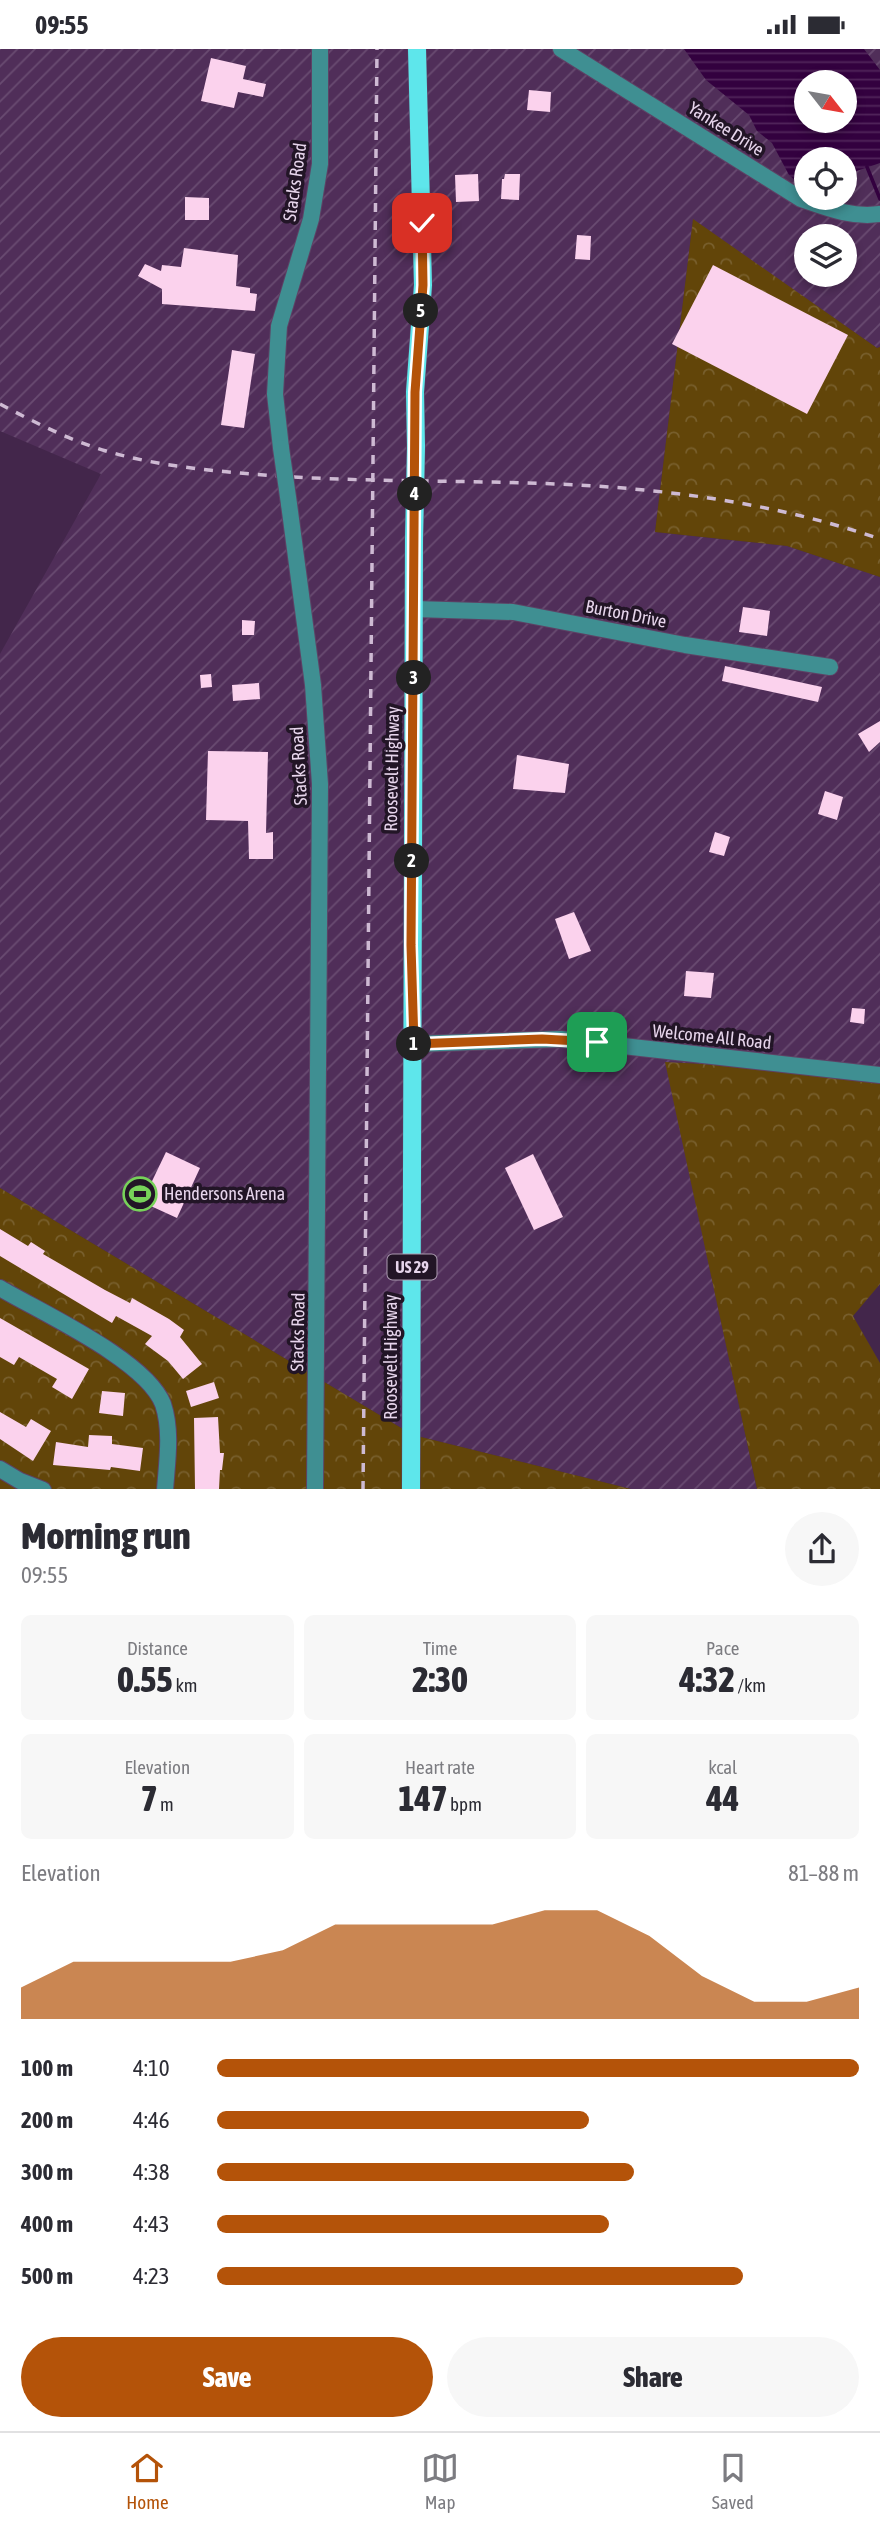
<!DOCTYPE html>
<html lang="en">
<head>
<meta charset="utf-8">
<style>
  :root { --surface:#fff; --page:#f7f7f7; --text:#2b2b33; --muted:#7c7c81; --line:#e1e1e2; --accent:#b45309 }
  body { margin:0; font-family:"Asap Condensed",sans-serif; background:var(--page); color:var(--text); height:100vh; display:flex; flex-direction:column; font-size:26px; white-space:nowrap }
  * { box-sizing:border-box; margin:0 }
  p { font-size:23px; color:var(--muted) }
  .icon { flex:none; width:38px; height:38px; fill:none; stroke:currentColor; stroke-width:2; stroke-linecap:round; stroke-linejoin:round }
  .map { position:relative; height:1440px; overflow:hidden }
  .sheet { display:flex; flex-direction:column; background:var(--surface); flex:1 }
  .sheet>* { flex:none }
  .needle { width:46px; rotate:121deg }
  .fabs { position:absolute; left:794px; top:21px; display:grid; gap:14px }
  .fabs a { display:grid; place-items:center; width:63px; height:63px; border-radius:50%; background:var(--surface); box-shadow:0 4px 10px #0003; font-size:35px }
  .pin { position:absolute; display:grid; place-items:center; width:60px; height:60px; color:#fff; margin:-30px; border-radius:14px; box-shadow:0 4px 10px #0006 }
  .km { position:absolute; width:35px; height:35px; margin:-18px; border-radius:50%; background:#222; color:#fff; font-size:19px; line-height:35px; text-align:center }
  .round { display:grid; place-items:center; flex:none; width:74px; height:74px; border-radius:37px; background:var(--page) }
  .overview { display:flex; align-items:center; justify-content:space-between; height:119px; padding:0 21px }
  h1 { font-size:38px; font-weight:800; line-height:52px }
  .stats { display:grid; grid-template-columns:repeat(3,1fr); gap:10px; height:119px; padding:7px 21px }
  .stats div { display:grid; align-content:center; border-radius:10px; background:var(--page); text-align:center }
  .stats b { font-size:35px; font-weight:800 }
  .stats small { font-size:19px; font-weight:400 }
  .stats p { font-size:19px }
  .chart { height:196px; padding:14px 21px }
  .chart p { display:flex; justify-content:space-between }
  .chart svg { width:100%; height:126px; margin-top:7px; fill:var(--accent); opacity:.7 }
  .action { display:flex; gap:14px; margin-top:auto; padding:14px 21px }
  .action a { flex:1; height:80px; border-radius:42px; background:var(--accent); color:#fff; font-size:28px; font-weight:800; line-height:80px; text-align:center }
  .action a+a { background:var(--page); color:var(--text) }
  ul { padding:0 21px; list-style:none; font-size:23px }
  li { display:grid; grid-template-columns:112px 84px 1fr; align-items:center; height:52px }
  li i { height:18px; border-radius:9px; background:var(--accent) }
  .status { display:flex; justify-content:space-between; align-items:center; height:49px; padding:0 35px; background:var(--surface); direction:ltr }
  .status svg { height:19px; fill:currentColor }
  .tab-bar { display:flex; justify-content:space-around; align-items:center; height:98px; border-top:2px solid var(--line); background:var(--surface); font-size:19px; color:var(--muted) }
  .tab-bar a { display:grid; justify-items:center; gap:4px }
  .tab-bar .current { color:var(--accent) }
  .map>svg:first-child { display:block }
</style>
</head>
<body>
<div class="status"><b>09:55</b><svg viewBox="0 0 49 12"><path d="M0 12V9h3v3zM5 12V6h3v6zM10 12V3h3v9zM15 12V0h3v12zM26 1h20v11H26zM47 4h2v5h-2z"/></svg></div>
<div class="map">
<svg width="880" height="1441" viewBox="0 0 880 1441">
  <defs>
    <pattern id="industrial-furrows" width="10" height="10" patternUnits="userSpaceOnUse" patternTransform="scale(1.75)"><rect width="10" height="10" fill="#502e59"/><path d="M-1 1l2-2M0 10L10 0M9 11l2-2" fill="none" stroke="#694b71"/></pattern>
    <pattern id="forest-crowns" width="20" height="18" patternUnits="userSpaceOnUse" patternTransform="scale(1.75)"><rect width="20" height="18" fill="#624509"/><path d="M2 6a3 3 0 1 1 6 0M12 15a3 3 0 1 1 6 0" fill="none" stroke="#785f2d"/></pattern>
    <pattern id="water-rules" width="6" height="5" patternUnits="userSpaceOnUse" patternTransform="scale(1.75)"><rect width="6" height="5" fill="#33013f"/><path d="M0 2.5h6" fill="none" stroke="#51255b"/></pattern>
  </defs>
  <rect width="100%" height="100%" fill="#43264b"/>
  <path fill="url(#industrial-furrows)" fill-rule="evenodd" d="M0 0H880V298L877 299 693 171 655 483 787 497 880 528V1028L856 1023 666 1014 757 1440H631L413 1386 0 1139V605L101 425 0 382ZM807 33H845V72H807ZM807 110H845V149H807ZM807 187H845V226H807Z"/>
  <g fill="url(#forest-crowns)">
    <polygon points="693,170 877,299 880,298 880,528 787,497 655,483"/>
    <polygon points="665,1013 856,1023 880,1028 880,1235 853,1267 880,1314 880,1440 757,1440"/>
    <polygon points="0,1139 413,1386 631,1440 0,1441"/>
  </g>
  <path fill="url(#water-rules)" fill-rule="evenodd" d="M684 0H864L880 21V114L845 126V110H807V135L798 134 789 126 772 94 757 82 749 66 706 31ZM807 33H845V72H807Z"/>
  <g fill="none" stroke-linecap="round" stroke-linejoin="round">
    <polyline stroke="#33013f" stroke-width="3.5" points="867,118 880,150"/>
  </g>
  <g fill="#fbd2ed">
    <polygon points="211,9 246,17 243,30 266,35 263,48 238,43 234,59 201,52"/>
    <polygon points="529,41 551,43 550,63 527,61"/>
    <polygon points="478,125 479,152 456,153 455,126"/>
    <polygon points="505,125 520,125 519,151 501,150 502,130 504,130"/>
    <polygon points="185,148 209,149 209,171 185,171"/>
    <polygon points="577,186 591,187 590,211 575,210"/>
    <polygon points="184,199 238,206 236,237 250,239 250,244 257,245 255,262 162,255 162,240 138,227 145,215 161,222 162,216 181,218"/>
    <polygon points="713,216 848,286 807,365 672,295"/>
    <polygon points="232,301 255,305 244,379 221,376"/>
    <polygon points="743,558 770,562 767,587 739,583"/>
    <polygon points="242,571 255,572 254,586 242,586"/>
    <polygon points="725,617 822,638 818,653 722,632"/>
    <polygon points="211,625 212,638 201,639 200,626"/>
    <polygon points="259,634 260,650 233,652 232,636"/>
    <polygon points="880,672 880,693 869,703 858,685"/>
    <polygon points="208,702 268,703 266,784 273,783 273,810 249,810 248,772 206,771"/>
    <polygon points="517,706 569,715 565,744 513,740"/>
    <polygon points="825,742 843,748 837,771 818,765"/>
    <polygon points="715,783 730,788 724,807 709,803"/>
    <polygon points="574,863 591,902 569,910 555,870"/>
    <polygon points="686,922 714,924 711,949 684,947"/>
    <polygon points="852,959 865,960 864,975 850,973"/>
    <polygon points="166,1103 200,1119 177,1169 142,1153"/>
    <polygon points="533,1105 563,1168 534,1181 505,1119"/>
    <polygon points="0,1180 28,1197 31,1193 45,1202 43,1205 105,1241 130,1254 132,1249 169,1270 184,1281 180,1288 202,1315 183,1330 168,1312 145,1295 152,1287 116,1267 112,1274 0,1207"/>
    <polygon points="0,1269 89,1320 72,1350 52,1338 57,1330 19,1308 14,1316 0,1308"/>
    <polygon points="214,1333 219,1349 191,1358 186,1342"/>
    <polygon points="102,1342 125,1344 123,1367 99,1364"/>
    <polygon points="0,1363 26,1378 31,1370 51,1382 33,1412 0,1390"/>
    <polygon points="218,1368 220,1404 224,1404 222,1421 220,1421 219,1440 195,1440 194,1369"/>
    <polygon points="89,1386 112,1387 112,1395 143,1399 140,1422 111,1418 110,1421 53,1416 56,1393 88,1398"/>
  </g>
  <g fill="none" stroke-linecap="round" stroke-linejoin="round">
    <defs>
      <g id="minor">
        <path d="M561 0 801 150C827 159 852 169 880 165"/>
        <polyline points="281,399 275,345 279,277 311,170 320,115 320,0"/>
        <polyline points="289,455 313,636 320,735 315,1441"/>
        <polyline points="415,560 513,563 685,596 830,618"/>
        <polyline points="414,995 561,990 880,1026"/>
        <path d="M0 1239C42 1264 146 1311 163 1355 172 1382 167 1413 165 1441"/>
        <polyline points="0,1420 20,1432 43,1441"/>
      </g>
      <g id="major">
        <polyline points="416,398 415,343 423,236 417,0"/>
        <polyline points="411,1441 414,491"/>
      </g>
    </defs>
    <use href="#minor" stroke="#5d4265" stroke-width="18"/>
    <use href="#major" stroke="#5d4265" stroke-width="19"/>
    <use href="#minor" stroke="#3f8f92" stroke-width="16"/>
    <use href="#major" stroke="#5ee6eb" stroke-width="18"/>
    <g stroke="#cebad3" stroke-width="3.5" stroke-dasharray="9 9" stroke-linecap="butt">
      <path d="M0 355C34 373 69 391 106 402 154 416 203 421 252 425 343 433 435 431 527 434 646 437 767 451 880 490"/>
      <polyline points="363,1441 377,0"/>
    </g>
    <defs>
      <polyline id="minor-bridge" points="281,399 289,455"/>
      <polyline id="major-bridge" points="414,491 416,398"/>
    </defs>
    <use href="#minor-bridge" stroke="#5d4265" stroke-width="18" stroke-linecap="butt"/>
    <use href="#major-bridge" stroke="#5d4265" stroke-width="19" stroke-linecap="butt"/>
    <use href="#minor-bridge" stroke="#3f8f92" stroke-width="16"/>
    <use href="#major-bridge" stroke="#5ee6eb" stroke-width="18"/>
  </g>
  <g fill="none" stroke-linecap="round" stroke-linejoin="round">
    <defs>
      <polyline id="route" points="422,174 423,236 415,343 411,896 414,995 542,990 597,993"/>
    </defs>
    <use href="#route" stroke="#fff" stroke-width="14"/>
    <use href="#route" stroke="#b45309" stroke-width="9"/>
  </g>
  <defs>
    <symbol id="stadium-ring" viewBox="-11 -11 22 22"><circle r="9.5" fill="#221526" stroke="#77d259" stroke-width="1.5"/><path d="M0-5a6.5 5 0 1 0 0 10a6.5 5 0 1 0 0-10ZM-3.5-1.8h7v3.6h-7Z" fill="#77d259"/></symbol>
  </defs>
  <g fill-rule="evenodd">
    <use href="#stadium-ring" x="121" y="1126" width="38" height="38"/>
  </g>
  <g text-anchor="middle" stroke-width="7" stroke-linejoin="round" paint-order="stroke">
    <rect fill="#221526" stroke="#ac9bb1" stroke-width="2" x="387.5" y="1205.5" width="49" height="25" rx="5"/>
    <g font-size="16" font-weight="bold" fill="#e7d5ec">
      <text x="412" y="1224">US 29</text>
    </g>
    <g font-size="18" fill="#e7d5ec" stroke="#221526">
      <text transform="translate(726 80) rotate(32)" y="6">Yankee Drive</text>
      <text transform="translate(295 133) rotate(-82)" y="6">Stacks Road</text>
      <text transform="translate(626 565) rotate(11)" y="6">Burton Drive</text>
      <text transform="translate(299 717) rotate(-93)" y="6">Stacks Road</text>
      <text transform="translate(392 720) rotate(-89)" y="6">Roosevelt Highway</text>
      <text transform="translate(712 988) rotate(6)" y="6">Welcome All Road</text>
      <text transform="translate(298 1283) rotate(-89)" y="6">Stacks Road</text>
      <text transform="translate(391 1308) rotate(-90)" y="6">Roosevelt Highway</text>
    </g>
    <g font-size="18" fill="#e7d5ec" stroke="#221526" text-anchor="start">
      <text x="164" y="1151">Hendersons Arena</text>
    </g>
  </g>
</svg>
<div class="fabs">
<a><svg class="needle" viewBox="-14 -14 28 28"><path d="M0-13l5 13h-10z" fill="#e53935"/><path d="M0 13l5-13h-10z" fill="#7c7c81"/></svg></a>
<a><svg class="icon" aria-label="locate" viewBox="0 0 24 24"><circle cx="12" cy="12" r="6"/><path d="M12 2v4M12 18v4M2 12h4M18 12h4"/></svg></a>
<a><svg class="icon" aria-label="layers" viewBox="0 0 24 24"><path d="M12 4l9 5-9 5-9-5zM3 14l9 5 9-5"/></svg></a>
</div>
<div class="pin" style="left:597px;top:993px;background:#1e9e55"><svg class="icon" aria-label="arrive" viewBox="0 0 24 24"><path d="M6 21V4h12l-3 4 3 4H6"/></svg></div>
<div class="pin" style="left:422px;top:174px;background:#d93025"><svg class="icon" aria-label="check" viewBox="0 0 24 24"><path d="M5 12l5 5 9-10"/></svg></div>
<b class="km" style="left:414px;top:995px">1</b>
<b class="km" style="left:412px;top:812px">2</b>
<b class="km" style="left:414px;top:629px">3</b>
<b class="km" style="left:415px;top:445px">4</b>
<b class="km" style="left:421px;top:262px">5</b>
</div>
<section class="sheet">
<div class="overview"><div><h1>Morning run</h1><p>09:55</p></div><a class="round"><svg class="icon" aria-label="share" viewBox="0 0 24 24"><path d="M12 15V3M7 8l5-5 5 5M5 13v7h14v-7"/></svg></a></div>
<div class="stats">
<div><p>Distance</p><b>0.55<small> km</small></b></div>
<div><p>Time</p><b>2:30</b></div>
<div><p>Pace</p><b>4:32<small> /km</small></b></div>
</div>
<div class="stats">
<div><p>Elevation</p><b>7<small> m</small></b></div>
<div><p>Heart rate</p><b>147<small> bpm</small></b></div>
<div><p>kcal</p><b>44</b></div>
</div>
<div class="chart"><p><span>Elevation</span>81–88 m</p>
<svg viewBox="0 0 160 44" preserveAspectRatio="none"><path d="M0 44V33L10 24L20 24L30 24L40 24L50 20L60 11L70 11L80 11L90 11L100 6L110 6L120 15L130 29L140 38L150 38L160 33V44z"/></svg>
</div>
<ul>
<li><b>100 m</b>4:10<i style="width:100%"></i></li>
<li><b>200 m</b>4:46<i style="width:58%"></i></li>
<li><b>300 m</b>4:38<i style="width:65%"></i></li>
<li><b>400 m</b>4:43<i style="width:61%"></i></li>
<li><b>500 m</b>4:23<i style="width:82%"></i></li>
</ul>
<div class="action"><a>Save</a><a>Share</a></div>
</section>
<nav class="tab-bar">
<a class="current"><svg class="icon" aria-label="home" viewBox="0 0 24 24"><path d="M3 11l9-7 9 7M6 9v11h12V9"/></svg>Home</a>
<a><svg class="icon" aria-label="map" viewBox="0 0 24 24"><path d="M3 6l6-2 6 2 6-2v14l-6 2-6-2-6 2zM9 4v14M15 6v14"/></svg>Map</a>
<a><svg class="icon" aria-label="saved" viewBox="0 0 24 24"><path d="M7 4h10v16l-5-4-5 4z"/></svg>Saved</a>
</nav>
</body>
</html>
